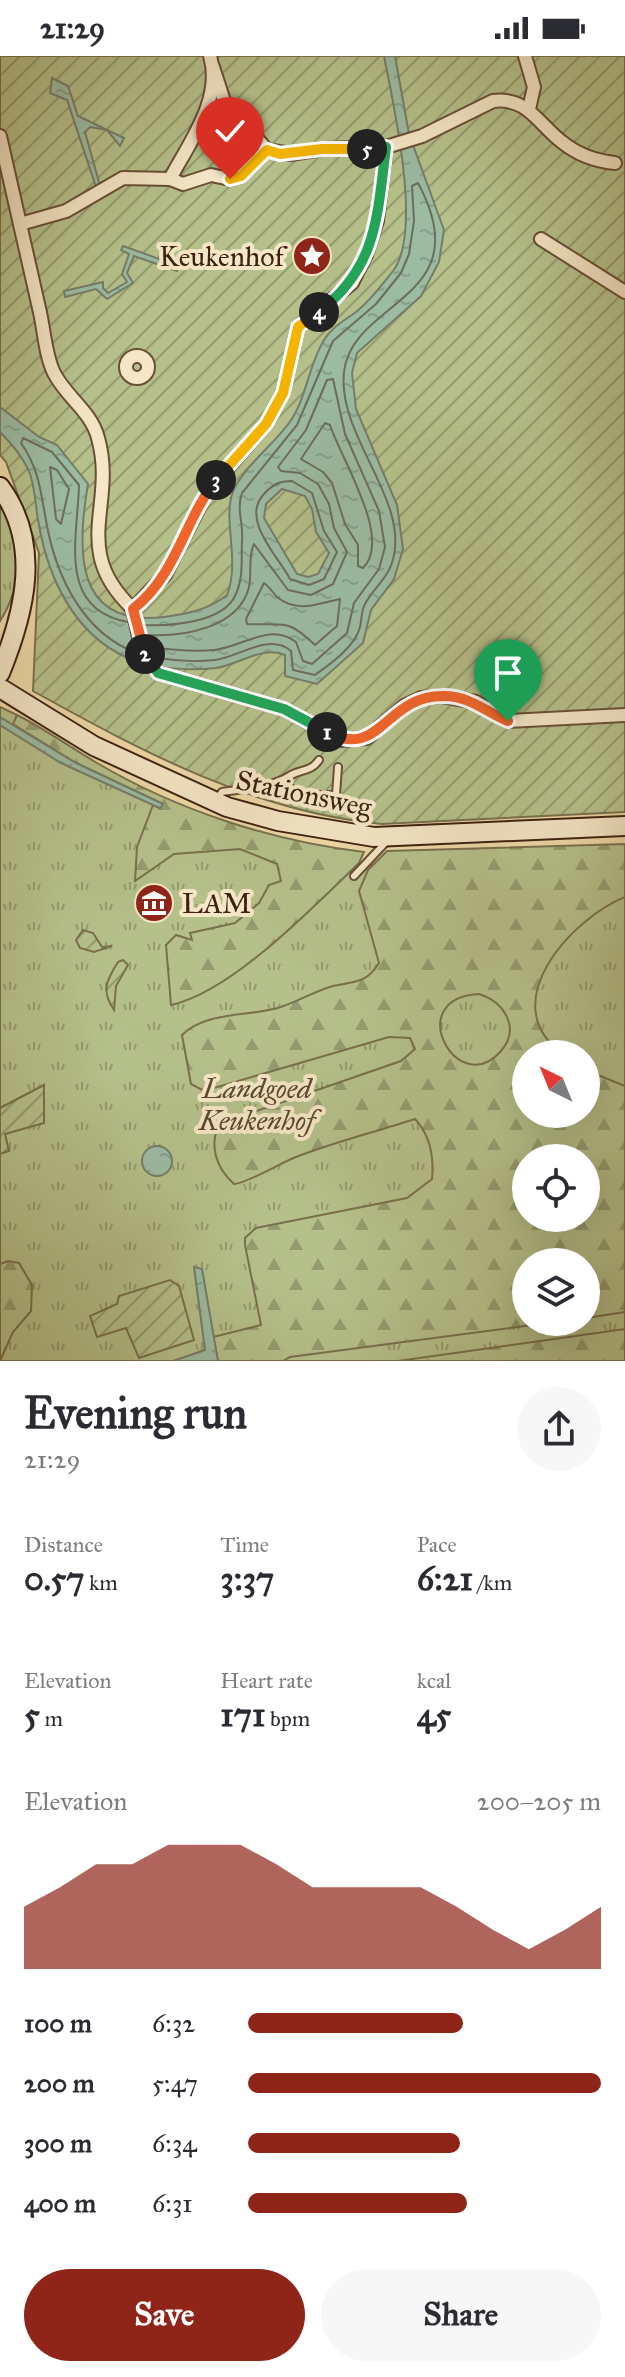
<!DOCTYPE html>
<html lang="en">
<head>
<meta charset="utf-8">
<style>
  :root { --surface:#fff; --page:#f7f7f7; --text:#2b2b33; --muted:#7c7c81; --accent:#8f2418 }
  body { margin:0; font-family:"IM FELL Great Primer",serif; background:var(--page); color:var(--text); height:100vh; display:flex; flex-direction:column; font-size:30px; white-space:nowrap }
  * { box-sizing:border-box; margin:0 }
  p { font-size:26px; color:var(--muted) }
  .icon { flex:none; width:44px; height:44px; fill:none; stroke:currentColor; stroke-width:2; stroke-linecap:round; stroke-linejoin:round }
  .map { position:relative; height:1305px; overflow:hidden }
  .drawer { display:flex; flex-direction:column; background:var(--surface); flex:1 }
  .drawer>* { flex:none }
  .needle { width:52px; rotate:317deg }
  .buttons { position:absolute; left:512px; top:984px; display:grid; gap:16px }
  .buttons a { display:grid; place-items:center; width:88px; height:88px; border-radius:50%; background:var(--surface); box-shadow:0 8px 32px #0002; font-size:40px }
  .pin { position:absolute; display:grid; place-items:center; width:68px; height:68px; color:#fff; margin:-82px -34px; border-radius:50% 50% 50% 0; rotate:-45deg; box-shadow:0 0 8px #0007 }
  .pin .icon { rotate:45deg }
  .km { position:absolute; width:40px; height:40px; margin:-20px; border-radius:50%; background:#222; color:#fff; font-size:22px; line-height:40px; text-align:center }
  .round { display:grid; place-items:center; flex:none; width:84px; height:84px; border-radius:42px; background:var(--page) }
  .overview { display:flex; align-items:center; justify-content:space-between; height:136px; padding:0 24px }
  h1 { font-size:44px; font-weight:800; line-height:60px }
  .metrics { display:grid; grid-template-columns:repeat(3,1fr); gap:12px; height:136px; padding:8px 24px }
  .metrics div { display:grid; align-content:center }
  .metrics b { font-size:34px; font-weight:800 }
  .metrics small { font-size:22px; font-weight:400 }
  .metrics p { font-size:22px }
  .chart { height:224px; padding:16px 24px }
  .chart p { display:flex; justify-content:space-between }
  .chart svg { width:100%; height:144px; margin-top:8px; fill:var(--accent); opacity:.7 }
  .action { display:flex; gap:16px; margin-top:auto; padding:16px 24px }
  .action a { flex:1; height:92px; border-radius:48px; background:var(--accent); color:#fff; font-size:32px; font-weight:800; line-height:92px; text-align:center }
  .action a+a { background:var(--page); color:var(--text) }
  ul { padding:0 24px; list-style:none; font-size:26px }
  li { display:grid; grid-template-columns:128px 96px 1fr; align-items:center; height:60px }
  li i { height:20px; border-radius:10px; background:var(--accent) }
  .status { display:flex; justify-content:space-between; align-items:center; height:56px; padding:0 40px; background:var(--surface); direction:ltr }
  .status svg { height:22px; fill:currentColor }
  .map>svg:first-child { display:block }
</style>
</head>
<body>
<div class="status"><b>21:29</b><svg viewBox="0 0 49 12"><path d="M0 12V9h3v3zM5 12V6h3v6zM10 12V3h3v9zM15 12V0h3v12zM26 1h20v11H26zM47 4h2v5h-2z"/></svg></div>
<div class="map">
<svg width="625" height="1305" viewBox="0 0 625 1305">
  <defs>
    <pattern id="grass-tufts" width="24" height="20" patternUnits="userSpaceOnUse" patternTransform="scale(2)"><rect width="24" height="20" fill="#b5c08a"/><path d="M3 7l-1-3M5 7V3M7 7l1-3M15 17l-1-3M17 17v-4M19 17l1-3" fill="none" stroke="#949c6f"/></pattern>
    <pattern id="forest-firs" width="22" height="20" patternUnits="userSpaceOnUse" patternTransform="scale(2)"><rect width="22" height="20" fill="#b5c08a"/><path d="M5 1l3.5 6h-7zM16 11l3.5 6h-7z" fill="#949c6f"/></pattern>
    <pattern id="garden-furrows" width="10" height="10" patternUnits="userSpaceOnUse" patternTransform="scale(2)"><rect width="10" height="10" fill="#b5c08a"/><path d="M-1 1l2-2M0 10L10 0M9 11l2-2" fill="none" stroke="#949c6f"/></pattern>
    <pattern id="water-ripples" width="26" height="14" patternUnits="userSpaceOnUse" patternTransform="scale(2)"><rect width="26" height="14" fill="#9bbba3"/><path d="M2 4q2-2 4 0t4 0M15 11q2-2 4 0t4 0" fill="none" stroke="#86a08b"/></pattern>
  </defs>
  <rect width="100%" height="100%" fill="#eed9a7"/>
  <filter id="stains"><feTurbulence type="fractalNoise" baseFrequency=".0025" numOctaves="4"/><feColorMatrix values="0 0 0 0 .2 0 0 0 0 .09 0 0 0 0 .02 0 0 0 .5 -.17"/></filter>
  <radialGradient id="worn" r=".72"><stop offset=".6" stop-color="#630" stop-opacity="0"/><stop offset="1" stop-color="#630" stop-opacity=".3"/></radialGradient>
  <g fill="url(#grass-tufts)" stroke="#79704d" stroke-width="2" fill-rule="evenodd">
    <path d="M0 447C22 485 24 528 0 565Z"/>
    <path d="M0 651 17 659 14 668 119 731 209 770 339 806 401 811 625 796V1305H0ZM526 998H586V1058H526ZM526 1102H586V1162H526ZM526 1206H586V1266H526Z"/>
  </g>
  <g fill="url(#forest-firs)" stroke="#79704d" stroke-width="2" fill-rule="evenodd">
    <path d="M17 659C45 673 70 691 97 707 177 754 271 785 364 796L359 807C314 850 232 936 171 949L166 889 176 879 192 884 190 877 235 867 259 847 269 829 281 825 277 808 240 793 174 798 135 825 137 791 153 749 160 752 161 747 76 707 13 668Z"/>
    <path d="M625 788V841C571 863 493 948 563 998H526V1058H586V1014L625 1030V1256L586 1262V1206H526V1266H555L290 1301 283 1305H218L213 1281 261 1269 245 1189V1182L256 1172 407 1142 432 1123C434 1101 431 1080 415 1063 375 1076 334 1086 296 1101 280 1107 248 1127 234 1128 216 1112 209 1090 219 1068L401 1005 415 993 410 982 389 981 204 1035 191 1028 182 979C206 955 250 961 281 951 299 945 315 935 333 930 355 925 366 928 379 907L359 835 368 814 387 795ZM479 938C504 946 521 972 501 995 458 1045 401 942 479 938ZM526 1102H586V1162H526Z"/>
    <polygon points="8,1205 19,1207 32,1229 31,1255 13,1276 0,1305 0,1208"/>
    <polygon points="625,1273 625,1305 398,1305"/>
  </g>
  <g fill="url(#garden-furrows)" stroke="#79704d" stroke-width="2">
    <path d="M0 0H625V756L382 768C255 756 143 696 33 635L39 497 6 406 0 399Z"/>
    <polygon points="83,874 93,877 102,891 112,890 94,896 80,892 76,884"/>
    <path d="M123 904 128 909 116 930 114 954C101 935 106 925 118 906Z"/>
    <polygon points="44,1029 44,1067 5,1078 9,1095 0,1098 0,1052"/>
    <polygon points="170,1224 179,1230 194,1284 139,1302 126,1272 97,1281 90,1260 117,1248 119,1240"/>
  </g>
  <g fill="url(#water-ripples)" stroke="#757d68" stroke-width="2" fill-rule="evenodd">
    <path d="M384 0H395L409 78 444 174 439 206 421 240 357 297 352 317 356 353 397 449 403 493 394 523 371 554 363 587 317 628 285 620V599C263 589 238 609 216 612 187 615 152 613 126 601 74 578 48 521 39 469 35 451 36 433 29 415 22 400 12 388 0 376V351L39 381 57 389 88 428C77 492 73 572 164 561 187 558 208 554 227 539 241 503 221 461 234 433 246 409 273 389 289 367 307 342 308 310 324 284 332 271 345 264 356 256 371 244 381 230 393 215 423 176 393 47 384 0ZM282 433 305 440 312 453 316 476 329 497 318 518 308 521 297 518 264 462 266 448Z"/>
    <polygon points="52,22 68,30 78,60 124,82 120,90 107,74 90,71 85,76 100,130 96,131 67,44 50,37"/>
    <polygon points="123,190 179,210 177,215 134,200 127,217 133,227 107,243 96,233 65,241 64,235 103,226 103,232 108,237 127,226 122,218 129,198 121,194"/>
    <polygon points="0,661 76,707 163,748 160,752 153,749 61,707 0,669"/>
    <circle cx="157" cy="1105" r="15"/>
    <polygon points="194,1211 202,1213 218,1305 173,1305 205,1294"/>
  </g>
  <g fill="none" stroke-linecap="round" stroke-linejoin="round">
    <g stroke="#6c6e5a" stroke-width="2">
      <path d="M325 367 330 369C341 403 393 483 363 512L358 510V489L345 468 332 427 323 416 301 403Z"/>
      <polygon points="50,411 57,414 69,433 61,468 56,463"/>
      <path d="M292 425 312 437 324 475 337 496 324 523 309 529 290 523C278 500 240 463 264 438 273 428 280 425 292 425Z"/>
      <path d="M264 527C270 531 272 536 277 541 298 558 319 547 340 543L337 570 315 589C286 561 284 570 247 568L246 563Z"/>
      <path d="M128 566C56 553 78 480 79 429L52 396 23 382 21 387C40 414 41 439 47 470 57 522 84 578 137 597"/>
      <path d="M145 569C170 570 222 567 235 540 244 522 241 503 242 485 244 469 236 454 242 437L297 369 333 285 376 248 401 217 409 198 414 165 412 130 418 127C481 244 352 243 344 316 337 382 412 445 392 507 387 523 373 533 365 548 361 555 362 563 360 571 355 591 330 608 315 619L293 614 291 595C270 576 239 601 215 604 197 606 176 605 158 602"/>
      <path d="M147 579C183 581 239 572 249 531 252 518 248 498 254 488L288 534 311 539 333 528 347 496 334 472 329 448 318 428 300 417 281 415 278 411 306 374 327 324 333 323 345 378 379 455 385 491 379 513 354 547 347 577 312 608 303 605 296 586C269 566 243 591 214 594 194 596 172 594 152 591"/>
    </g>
    <defs>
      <g id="lane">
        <polyline points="285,726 297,739 336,739 338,711"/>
        <path d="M216 744 222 736C247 732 271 732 291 719 302 713 311 716 319 704"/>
        <polyline points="354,820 387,785"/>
      </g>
      <g id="street">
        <polyline points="525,0 534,31 529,53"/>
        <polyline points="213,11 224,45 267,94 291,98 322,93 386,91"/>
        <path d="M0 80C13 137 26 194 39 252 44 272 45 299 54 317 66 341 91 355 98 382 117 449 69 493 133 553"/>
        <path d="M615 107C595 105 578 99 562 86 538 68 528 41 493 45L422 80 386 91 377 165 366 199 352 227 298 271 283 337 266 368 207 436 165 519 133 553 140 586 158 617 284 653 341 684 367 682 404 650 421 642 442 640 476 646 508 665 625 659"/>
        <path d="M170 123C189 87 223 43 210 0"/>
        <polyline points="20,168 66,155 123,122 170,123 183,128 211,119 230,123 241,120 267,94"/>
        <polyline points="541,183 625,236"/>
        <circle cx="137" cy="311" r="11"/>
      </g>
      <g id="secondary">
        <path d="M0 431C42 488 25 556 0 617"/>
        <polyline points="0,632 94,690 227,751 278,765 374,781 625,770"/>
      </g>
    </defs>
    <use href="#lane" stroke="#694f36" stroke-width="10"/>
    <use href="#street" stroke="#694f36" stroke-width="16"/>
    <use href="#secondary" stroke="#3d2110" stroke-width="22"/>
    <use href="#lane" stroke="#f4e6c6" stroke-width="6"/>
    <use href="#street" stroke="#f4e6c6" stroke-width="12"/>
    <use href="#secondary" stroke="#f4e6c6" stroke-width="18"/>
  </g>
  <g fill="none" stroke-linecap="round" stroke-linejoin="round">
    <defs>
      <path id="split-1" d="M327 676C381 705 385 639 444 640 470 640 486 656 508 665"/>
      <polyline id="split-2" points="145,598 158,617 284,653 327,676"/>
      <path id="split-3" d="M145 598 133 553C176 520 184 465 216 424"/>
      <polyline id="split-4" points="216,424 266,368 283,337 298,271 319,256"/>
      <path id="split-5" d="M319 256C378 210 377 160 386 91L367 93"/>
      <polyline id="split-6" points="230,123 241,120 267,94 280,98 322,93 367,93"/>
    </defs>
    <use href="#split-1" stroke="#fff" stroke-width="16"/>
    <use href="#split-2" stroke="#fff" stroke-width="16"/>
    <use href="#split-3" stroke="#fff" stroke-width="16"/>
    <use href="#split-4" stroke="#fff" stroke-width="16"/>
    <use href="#split-5" stroke="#fff" stroke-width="16"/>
    <use href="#split-6" stroke="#fff" stroke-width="16"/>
    <use href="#split-1" stroke="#f0652b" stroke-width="10"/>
    <use href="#split-2" stroke="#22a559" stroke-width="10"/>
    <use href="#split-3" stroke="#f0652b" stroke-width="10"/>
    <use href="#split-4" stroke="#f5b400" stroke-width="10"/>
    <use href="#split-5" stroke="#22a559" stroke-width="10"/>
    <use href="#split-6" stroke="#f5b400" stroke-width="10"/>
  </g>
  <defs>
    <symbol id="sight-disc" viewBox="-11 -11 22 22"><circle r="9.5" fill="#8f2418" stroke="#f4e6c6"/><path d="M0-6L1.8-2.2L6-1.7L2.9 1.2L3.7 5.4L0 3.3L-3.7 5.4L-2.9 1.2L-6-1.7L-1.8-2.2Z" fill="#fff"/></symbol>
    <symbol id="museum-disc" viewBox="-11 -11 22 22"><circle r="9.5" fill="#8f2418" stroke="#f4e6c6"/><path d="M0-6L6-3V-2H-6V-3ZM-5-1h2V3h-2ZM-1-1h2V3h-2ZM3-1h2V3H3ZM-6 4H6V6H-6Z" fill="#fff"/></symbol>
  </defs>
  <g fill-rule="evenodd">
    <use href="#sight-disc" x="290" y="178" width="44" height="44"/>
    <use href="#museum-disc" x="132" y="825" width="44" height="44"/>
  </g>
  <g text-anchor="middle" stroke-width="8" stroke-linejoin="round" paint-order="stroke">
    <g font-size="28" fill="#3d2110" stroke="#f4e6c6" text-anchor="end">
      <text x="284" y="210">Keukenhof</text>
      <text x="182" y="857" text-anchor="start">LAM</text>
    </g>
    <g font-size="28" fill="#3d2110" stroke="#f4e6c6">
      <text transform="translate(304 737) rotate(12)" y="10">Stationsweg</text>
    </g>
    <g font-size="28" font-style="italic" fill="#5b492e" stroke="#f4e6c6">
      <text x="257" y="1042">Landgoed<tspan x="257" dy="32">Keukenhof</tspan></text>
    </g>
  </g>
  <rect width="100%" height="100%" filter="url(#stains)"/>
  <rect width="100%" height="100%" fill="url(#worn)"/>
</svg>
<div class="buttons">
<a><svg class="needle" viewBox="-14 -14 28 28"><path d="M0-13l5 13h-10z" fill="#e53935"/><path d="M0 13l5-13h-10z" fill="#7c7c81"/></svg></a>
<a><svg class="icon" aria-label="locate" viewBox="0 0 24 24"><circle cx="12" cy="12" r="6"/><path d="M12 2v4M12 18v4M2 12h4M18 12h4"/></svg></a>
<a><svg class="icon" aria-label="layers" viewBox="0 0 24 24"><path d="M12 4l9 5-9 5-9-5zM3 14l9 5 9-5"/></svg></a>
</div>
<div class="pin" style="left:508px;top:665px;background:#1e9e55"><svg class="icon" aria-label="arrive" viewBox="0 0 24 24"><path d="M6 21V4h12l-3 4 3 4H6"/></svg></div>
<div class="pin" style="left:230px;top:123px;background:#d93025"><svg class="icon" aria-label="check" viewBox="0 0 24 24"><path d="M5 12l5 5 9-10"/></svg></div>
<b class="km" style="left:327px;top:676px">1</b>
<b class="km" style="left:145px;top:598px">2</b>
<b class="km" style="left:216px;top:424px">3</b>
<b class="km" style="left:319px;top:256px">4</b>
<b class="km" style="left:367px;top:93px">5</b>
</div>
<section class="drawer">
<div class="overview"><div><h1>Evening run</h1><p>21:29</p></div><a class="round"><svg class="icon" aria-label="share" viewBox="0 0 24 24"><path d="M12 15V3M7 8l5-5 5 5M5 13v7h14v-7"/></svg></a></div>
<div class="metrics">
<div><p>Distance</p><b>0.57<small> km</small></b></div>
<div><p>Time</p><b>3:37</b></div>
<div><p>Pace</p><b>6:21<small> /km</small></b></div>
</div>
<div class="metrics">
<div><p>Elevation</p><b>5<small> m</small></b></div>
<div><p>Heart rate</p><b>171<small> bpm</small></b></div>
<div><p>kcal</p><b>45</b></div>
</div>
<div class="chart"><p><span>Elevation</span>200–205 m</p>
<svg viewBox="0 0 160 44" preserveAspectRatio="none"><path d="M0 44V25L10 19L20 12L30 12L40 6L50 6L60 6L70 12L80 19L90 19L100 19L110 19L120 25L130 32L140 38L150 32L160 25V44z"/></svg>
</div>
<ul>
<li><b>100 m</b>6:32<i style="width:61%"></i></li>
<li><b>200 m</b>5:47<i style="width:100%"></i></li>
<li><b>300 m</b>6:34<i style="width:60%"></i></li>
<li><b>400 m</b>6:31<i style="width:62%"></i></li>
</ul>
<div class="action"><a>Save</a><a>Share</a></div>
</section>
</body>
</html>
